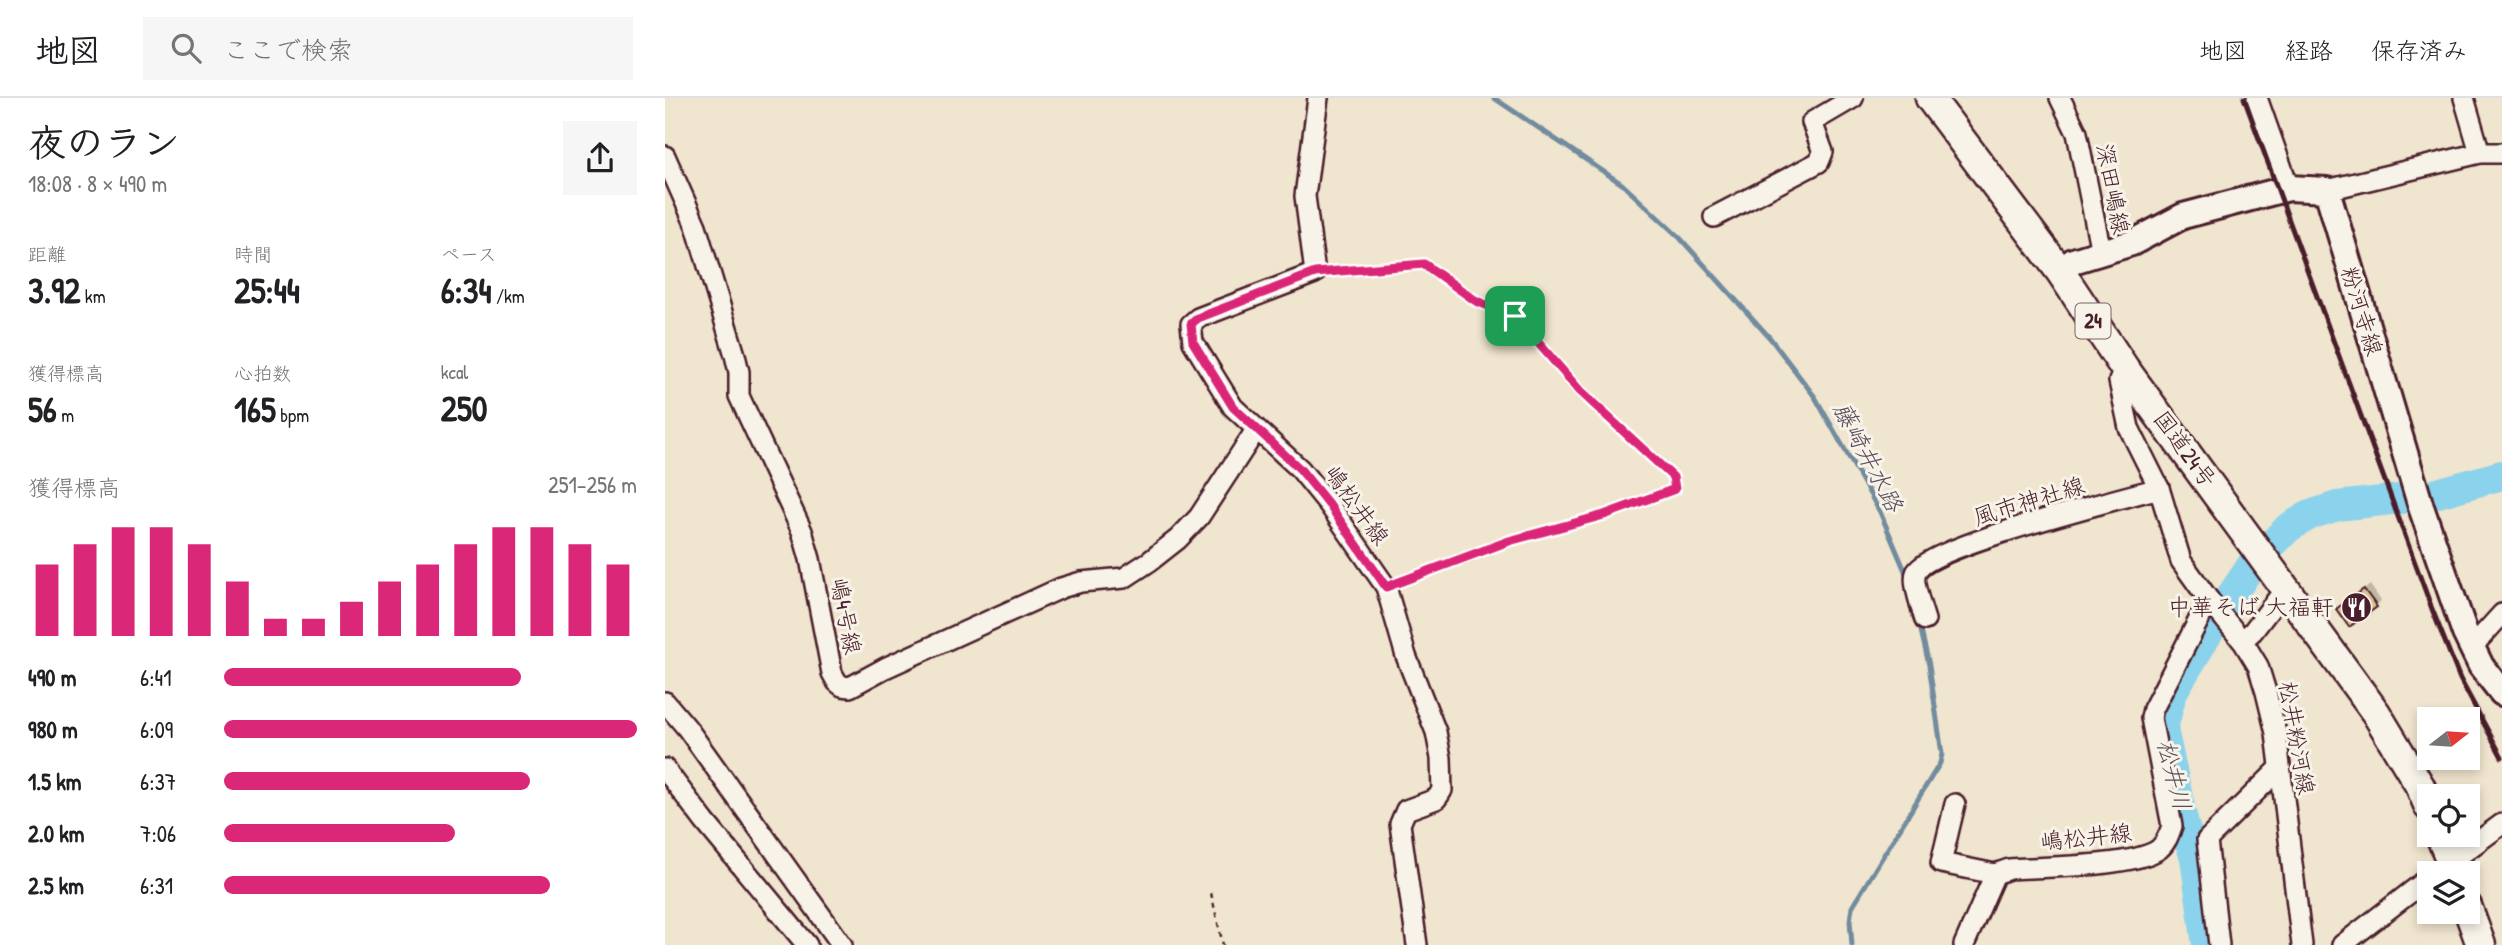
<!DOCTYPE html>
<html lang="ja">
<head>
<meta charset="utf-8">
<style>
  :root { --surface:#fff; --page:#f6f6f6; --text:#202124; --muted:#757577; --line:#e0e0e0; --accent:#db2777 }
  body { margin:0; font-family:"Patrick Hand","Klee One",sans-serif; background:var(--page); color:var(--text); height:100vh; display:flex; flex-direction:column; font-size:26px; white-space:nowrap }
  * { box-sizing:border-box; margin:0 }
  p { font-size:23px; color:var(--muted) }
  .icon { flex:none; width:38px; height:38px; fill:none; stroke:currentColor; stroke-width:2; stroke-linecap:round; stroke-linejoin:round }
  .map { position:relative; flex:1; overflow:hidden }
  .sheet { display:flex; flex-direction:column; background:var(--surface); width:665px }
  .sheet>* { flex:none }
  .needle { width:46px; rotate:73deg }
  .controls { position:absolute; left:1752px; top:609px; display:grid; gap:14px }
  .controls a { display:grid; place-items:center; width:63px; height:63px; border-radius:0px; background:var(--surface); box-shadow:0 4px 10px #0003; font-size:35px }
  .pin { position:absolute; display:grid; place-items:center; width:60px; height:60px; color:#fff; margin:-30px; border-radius:14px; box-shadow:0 4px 10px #0006 }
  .round { display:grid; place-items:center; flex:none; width:74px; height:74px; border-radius:0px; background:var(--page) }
  .overview { display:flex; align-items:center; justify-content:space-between; height:119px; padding:0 28px }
  h1 { font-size:38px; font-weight:800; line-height:52px }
  .stats { display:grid; grid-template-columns:repeat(3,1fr); gap:10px; height:119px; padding:7px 28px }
  .stats div { display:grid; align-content:center }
  .stats b { font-size:35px; font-weight:800 }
  .stats small { font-size:19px; font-weight:400 }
  .stats p { font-size:19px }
  .chart { height:196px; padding:14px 28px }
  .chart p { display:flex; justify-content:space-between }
  .chart svg { width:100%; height:126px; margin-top:7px; stroke:var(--accent); stroke-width:6 }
  ul { padding:0 28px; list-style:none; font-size:23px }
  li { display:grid; grid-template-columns:112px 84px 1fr; align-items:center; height:52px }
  li i { height:18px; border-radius:9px; background:var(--accent) }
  header { display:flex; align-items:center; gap:42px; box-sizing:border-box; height:98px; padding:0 35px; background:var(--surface); border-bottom:2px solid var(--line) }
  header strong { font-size:33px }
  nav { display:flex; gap:38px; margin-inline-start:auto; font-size:24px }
  .search { width:490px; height:63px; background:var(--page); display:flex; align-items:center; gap:18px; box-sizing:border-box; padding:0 24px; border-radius:0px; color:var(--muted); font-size:26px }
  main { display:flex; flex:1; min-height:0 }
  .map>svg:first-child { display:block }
</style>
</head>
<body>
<header>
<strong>地図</strong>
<div class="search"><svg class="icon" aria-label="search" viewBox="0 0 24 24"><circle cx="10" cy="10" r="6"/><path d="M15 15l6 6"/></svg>ここで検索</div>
<nav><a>地図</a><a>経路</a><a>保存済み</a></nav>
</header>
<main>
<section class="sheet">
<div class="overview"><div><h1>夜のラン</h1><p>18:08 · 8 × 490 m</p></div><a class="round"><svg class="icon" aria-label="share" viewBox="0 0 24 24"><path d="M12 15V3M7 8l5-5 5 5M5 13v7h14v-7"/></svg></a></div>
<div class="stats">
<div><p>距離</p><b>3.92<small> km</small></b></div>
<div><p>時間</p><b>25:44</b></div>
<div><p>ペース</p><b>6:34<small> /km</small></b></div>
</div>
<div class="stats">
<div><p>獲得標高</p><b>56<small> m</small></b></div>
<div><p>心拍数</p><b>165<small> bpm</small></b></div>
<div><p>kcal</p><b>250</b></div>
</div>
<div class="chart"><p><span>獲得標高</span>251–256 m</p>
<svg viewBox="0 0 160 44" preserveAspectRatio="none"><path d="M5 44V19M15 44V12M25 44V6M35 44V6M45 44V12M55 44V25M65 44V38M75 44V38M85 44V32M95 44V25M105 44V19M115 44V12M125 44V6M135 44V6M145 44V12M155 44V19"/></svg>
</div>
<ul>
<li><b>490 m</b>6:41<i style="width:72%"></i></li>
<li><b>980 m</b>6:09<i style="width:100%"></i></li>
<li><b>1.5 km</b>6:37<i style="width:74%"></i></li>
<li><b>2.0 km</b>7:06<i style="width:56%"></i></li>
<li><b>2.5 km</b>6:31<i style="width:79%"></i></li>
</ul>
</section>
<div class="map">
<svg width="1837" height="847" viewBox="0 0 1837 847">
  <rect width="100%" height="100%" fill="#f0e5ce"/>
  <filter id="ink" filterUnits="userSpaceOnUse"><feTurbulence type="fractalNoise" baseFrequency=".0143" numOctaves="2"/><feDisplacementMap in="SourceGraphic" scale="14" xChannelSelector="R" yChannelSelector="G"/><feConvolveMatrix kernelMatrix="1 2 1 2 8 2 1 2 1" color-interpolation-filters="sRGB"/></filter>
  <g filter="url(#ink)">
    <polygon fill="#0003" points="1705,487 1716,503 1711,508 1679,506"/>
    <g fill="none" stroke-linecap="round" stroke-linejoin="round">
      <g stroke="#718b9f" stroke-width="5">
        <polyline points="829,0 957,86 1015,140 1105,240 1150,299 1215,414 1243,480"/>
        <polyline points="1187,847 1185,823 1187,809 1275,665 1277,656 1264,567 1254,524"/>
      </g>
      <polyline stroke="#8bd3ec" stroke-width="30" points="1542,847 1530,760 1519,727 1498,631 1507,595 1562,504 1586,468 1623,430 1645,417 1672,408 1762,398 1837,377"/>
    </g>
    <polygon fill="#dec393" stroke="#4a1f2b" stroke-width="2" points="1699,491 1712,509 1684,529 1671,511"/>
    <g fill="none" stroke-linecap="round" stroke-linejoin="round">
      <defs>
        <g id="minor">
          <polyline points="653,0 640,98 650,175 533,220 526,226 528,244 568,309 635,371 665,408 721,489 741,558 771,634 776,660 777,692 774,697 771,701 741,712 735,726 752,847"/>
          <polyline points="1395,0 1412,35 1436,154"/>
          <polyline points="1592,0 1624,90"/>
          <polyline points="1799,0 1815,55"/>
          <polyline points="0,58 31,128 70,257 74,274 74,298 137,433 145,461 167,575 172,584 177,588 185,589 220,570 396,490 416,484 459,480 485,463 513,441 534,419 591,332"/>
          <polyline points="1662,92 1815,55 1837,55"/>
          <polyline points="1049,119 1154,64 1158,54 1147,24 1188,0"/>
          <polyline points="1460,271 1454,283 1464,330 1494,390 1516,463 1544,502 1579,545 1593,568 1601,594 1611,635 1637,847"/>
          <path d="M1260 522C1257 512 1247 483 1251 475 1261 449 1458 400 1494 390"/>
          <polyline points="1578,542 1588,533 1621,490"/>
          <polyline points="1807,549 1837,516"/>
          <polyline points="0,604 22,630 177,847"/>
          <polyline points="0,671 40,724 142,847"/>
          <polyline points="1290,706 1276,765 1330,776"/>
          <polyline points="1777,770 1837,726"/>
          <path d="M1299 847 1330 776 1344 771C1377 769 1470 769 1494 751 1501 745 1504 737 1507 728L1486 620 1488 611 1544 502"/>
          <polyline points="1554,847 1542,742 1615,670"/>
          <polyline points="1677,847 1764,780"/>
        </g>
        <polyline id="major" points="1395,173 1408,163 1467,145 1518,118 1624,90 1662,92 1756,409 1800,535 1816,568 1837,595"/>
        <g id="highway">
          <polyline points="1265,0 1395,173 1460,271 1711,615 1755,688 1764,709"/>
          <polyline points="1775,737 1791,775"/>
          <polyline points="1802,808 1816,847"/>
        </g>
      </defs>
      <use href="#minor" stroke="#4a1f2b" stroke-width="24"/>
      <use href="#major" stroke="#4a1f2b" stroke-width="30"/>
      <use href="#highway" stroke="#4a1f2b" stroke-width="33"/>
      <g stroke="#4a1f2b" stroke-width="2.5" stroke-dasharray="5 5" stroke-linecap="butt">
        <polyline points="667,173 759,166 811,203 850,218 915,293 1008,379 1010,391 939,417 844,444 737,483"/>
        <polyline points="546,795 558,847"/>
      </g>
      <use href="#minor" stroke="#f7f3e8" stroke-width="19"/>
      <use href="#major" stroke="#f7f3e8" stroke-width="24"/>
      <use href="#highway" stroke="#f7f3e8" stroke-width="28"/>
      <polyline stroke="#4a1f2b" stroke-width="5" points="1579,0 1767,511 1795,581 1837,659"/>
    </g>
  </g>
  <g fill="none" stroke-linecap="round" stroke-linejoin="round" filter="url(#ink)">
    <defs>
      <polygon id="route" points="759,166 811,203 850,218 915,293 1008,379 1010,391 939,417 844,443 721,489 665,408 635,371 568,309 528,244 526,226 533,220 650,175"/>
    </defs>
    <use href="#route" stroke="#fff" stroke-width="14"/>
    <use href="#route" stroke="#db2777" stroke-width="9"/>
  </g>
  <defs>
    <symbol id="restaurant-disc" viewBox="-11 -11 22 22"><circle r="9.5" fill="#4a1f2b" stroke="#f7f3e8"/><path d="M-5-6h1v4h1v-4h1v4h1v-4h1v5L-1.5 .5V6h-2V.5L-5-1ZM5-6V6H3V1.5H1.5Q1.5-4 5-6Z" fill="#fff"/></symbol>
  </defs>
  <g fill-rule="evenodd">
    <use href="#restaurant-disc" x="1674" y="492" width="35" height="35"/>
  </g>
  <g text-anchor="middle" stroke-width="6" stroke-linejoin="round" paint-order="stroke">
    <rect fill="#f7f3e8" stroke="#7e5f64" stroke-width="2" x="1410.5" y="205.5" width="35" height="35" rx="5"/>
    <g font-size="21" font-weight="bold" fill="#4a1f2b">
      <text x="1428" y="230">24</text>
    </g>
    <g font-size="23" fill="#4a1f2b" stroke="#f7f3e8">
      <text transform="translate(1448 91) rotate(79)" y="8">深田嶋線</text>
      <text transform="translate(1697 213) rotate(73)" y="8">粉河寺線</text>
      <text transform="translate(1520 351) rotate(54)" y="8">国道24号</text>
      <text transform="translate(1364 403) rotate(-17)" y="8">風市神社線</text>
      <text transform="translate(692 407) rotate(54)" y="8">嶋松井線</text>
      <text transform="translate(181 518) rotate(79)" y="8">嶋4号線</text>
      <text transform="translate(1632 640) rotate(80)" y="8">松井粉河線</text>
      <text transform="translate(1421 739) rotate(-6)" y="8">嶋松井線</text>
    </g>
    <g font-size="23" fill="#4a1f2b" stroke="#f7f3e8" text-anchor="end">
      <text x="1669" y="517">中華そば 大福軒</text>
    </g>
    <g font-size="24" font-style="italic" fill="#5a4c5b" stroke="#f7f3e8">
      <text transform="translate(1203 359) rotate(62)" y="8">藤崎井水路</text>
      <text transform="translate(1509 677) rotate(76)" y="8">松井川</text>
    </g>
  </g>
</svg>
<div class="controls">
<a><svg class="needle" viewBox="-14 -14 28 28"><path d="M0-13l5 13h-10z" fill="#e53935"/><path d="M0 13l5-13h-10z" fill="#757577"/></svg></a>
<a><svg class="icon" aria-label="locate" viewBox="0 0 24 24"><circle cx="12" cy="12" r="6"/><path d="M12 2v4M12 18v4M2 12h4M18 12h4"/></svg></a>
<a><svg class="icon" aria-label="layers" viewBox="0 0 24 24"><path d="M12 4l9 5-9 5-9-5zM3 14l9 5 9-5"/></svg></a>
</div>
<div class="pin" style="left:850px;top:218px;background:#1e9e55"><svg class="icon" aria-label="arrive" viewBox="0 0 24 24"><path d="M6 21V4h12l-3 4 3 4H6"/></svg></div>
</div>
</main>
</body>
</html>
